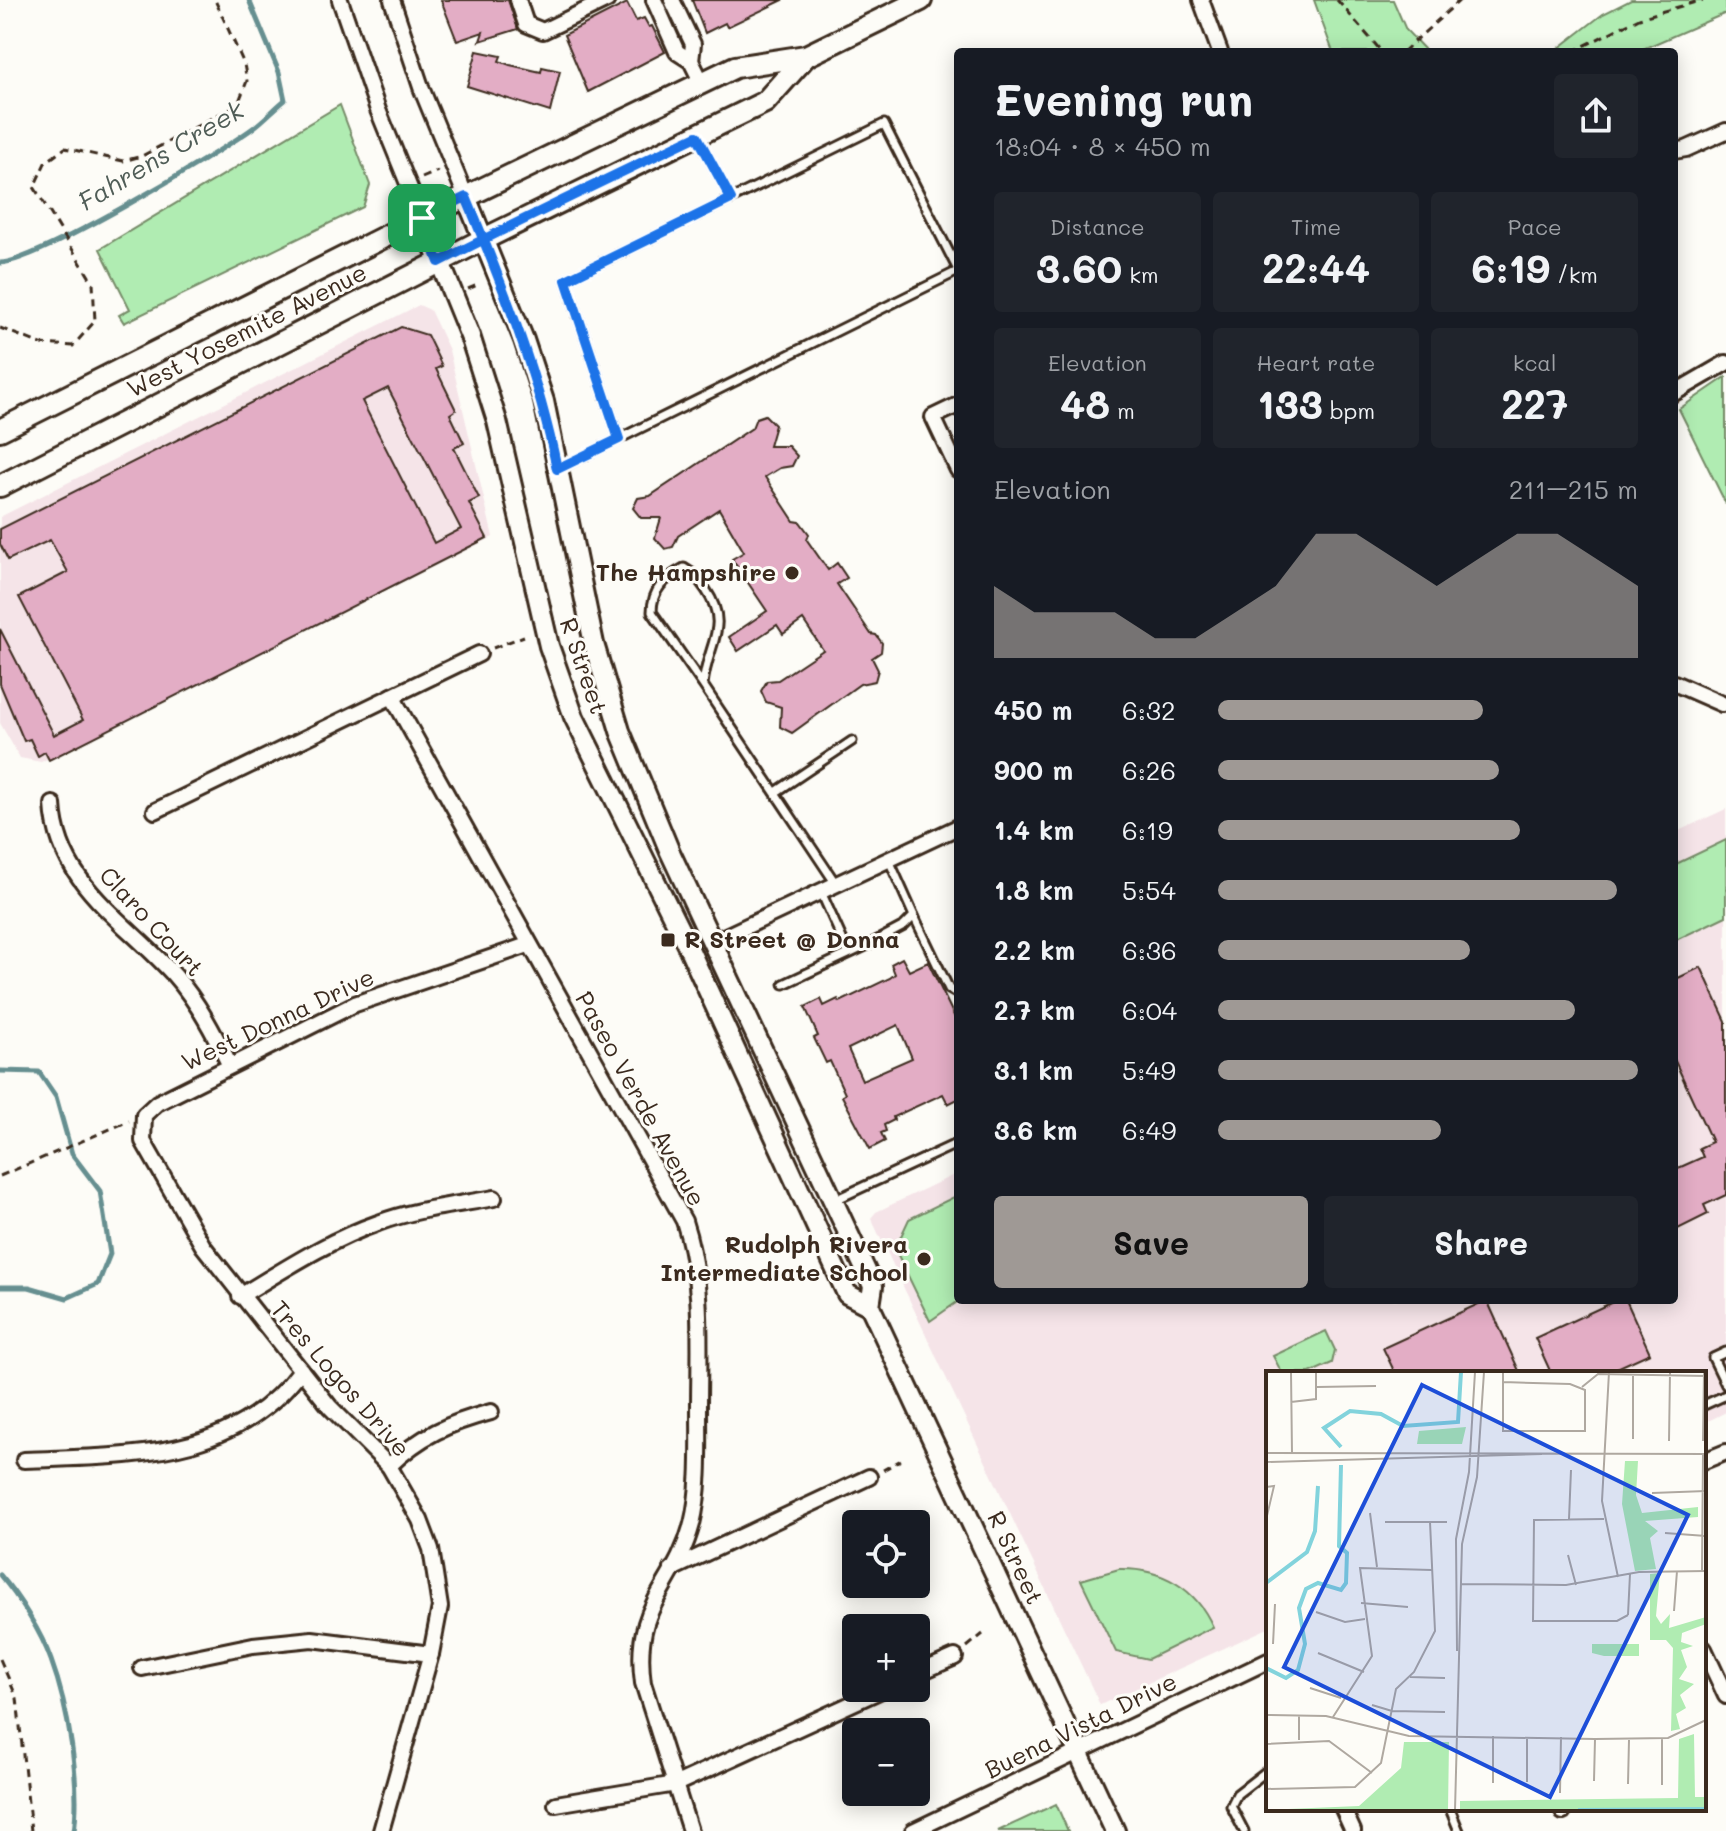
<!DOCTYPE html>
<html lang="en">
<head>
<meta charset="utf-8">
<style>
  :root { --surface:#171b24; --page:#20242c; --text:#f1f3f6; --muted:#9ea1a6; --accent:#9f9995 }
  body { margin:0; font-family:Mali,sans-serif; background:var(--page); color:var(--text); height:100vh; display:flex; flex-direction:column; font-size:30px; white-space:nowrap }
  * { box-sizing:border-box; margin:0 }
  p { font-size:26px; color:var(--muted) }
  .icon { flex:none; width:44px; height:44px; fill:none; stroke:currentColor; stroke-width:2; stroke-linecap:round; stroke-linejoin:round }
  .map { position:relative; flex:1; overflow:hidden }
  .side { position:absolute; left:954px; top:48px; width:724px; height:1256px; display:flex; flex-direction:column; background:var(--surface); border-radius:8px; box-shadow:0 4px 20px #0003 }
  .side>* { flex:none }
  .buttons { position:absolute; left:842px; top:1510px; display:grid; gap:16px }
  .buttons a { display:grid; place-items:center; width:88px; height:88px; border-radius:8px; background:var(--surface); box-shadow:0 4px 20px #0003; font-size:40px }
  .pin { position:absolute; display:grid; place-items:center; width:68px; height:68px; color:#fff; margin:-34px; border-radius:16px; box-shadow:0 4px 12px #0006 }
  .round { display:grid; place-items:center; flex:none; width:84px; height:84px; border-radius:8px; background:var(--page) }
  .head { display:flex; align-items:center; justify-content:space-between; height:136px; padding:0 40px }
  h1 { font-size:44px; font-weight:700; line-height:60px }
  .stats { display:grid; grid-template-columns:repeat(3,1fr); gap:12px; height:136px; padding:8px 40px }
  .stats div { display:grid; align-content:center; border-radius:8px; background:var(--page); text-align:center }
  .stats b { font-size:40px; font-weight:700 }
  .stats small { font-size:22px; font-weight:400 }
  .stats p { font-size:22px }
  .chart { height:224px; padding:16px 40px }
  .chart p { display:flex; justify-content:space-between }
  .chart svg { width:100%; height:144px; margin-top:8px; fill:var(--accent); opacity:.7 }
  .action { display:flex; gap:16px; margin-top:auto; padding:16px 40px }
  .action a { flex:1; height:92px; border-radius:8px; background:var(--accent); color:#111; font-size:32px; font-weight:700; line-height:92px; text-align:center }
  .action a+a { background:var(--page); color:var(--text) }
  ul { padding:0 40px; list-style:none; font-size:26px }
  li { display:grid; grid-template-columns:128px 96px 1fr; align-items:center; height:60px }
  li i { height:20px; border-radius:10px; background:var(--accent) }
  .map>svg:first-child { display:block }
</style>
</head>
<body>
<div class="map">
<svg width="1726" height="1831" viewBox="0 0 1726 1831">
  <rect width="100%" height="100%" fill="#fdfcf7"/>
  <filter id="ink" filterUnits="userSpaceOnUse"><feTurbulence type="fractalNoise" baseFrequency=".0125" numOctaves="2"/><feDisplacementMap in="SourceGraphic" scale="16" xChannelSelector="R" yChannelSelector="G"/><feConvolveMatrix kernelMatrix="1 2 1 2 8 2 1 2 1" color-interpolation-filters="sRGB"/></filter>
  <g filter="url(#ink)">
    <g fill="#f5e4e8">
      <polygon points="419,305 430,310 449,350 493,537 41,762 20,758 0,723 0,517"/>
      <polygon points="1726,809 1726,1412 1704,1423 1704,1373 1268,1373 1268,1628 1100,1705 871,1218 876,1212 958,1173 958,1300 1674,1300 1674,833"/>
    </g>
    <g fill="#b0ecb2" stroke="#768b68" stroke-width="2">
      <polygon points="1314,0 1393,0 1406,30 1427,52 1333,52"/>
      <polygon points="1631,0 1726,0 1726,13 1636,52 1554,52 1603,14"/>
      <polygon points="340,105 370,185 363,207 124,323 119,315 130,309 100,249"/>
      <polygon points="1726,377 1726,504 1679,409"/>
      <polygon points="1726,840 1726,916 1674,941 1674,865"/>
      <polygon points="958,1195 960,1300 930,1321 895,1249 909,1219"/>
      <polygon points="1326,1331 1335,1350 1332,1363 1310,1373 1282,1373 1273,1356"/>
      <path d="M1119 1569C1161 1568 1196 1588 1213 1627L1148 1659 1116 1652 1081 1580Z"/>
      <polygon points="1056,1804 1068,1831 998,1831"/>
    </g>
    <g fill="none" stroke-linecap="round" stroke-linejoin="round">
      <g stroke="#668f90" stroke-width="5">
        <path d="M0 263C37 262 216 155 253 128 264 120 274 109 285 100L279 72 249 0"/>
        <polyline points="0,1071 39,1072 56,1097 72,1154 100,1191 110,1254 98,1284 67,1298 29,1287 0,1287"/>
        <path d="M0 1575C19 1597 41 1632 51 1660 68 1706 81 1783 74 1831"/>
      </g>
    </g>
    <g fill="#e3adc5" stroke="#3b2a1e" stroke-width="2" fill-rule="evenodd">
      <polygon points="441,0 508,0 518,29 480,41 483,32 457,41"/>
      <polygon points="692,0 783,0 727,27 725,23 705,33"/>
      <polygon points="627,3 636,21 644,18 649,27 652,26 665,52 588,92 564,35"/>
      <polygon points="477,51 501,56 499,61 510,65 541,72 542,67 560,71 550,112 467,86"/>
      <path d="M401 327 427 335 442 366 436 369 456 410 450 414 464 443 454 448 479 498 469 503 487 538 49 760 45 752 38 756 30 739 24 741 0 684V629L54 735 83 720 19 597 68 572 50 540 8 560 0 544V529ZM388 388 461 529 434 543 362 401Z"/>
      <polygon points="765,415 775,425 769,446 788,446 797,456 792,466 780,468 765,477 794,521 800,522 809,534 807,540 828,570 837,563 847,578 837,584 871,634 876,635 882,643 881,652 872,658 878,670 875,681 860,684 792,733 780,727 781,707 766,702 761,691 767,681 778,680 823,650 803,620 783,634 777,625 738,651 729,637 767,611 732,559 744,552 719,509 678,536 673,547 665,549 655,538 661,518 641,518 633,508 638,498 650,496 752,428 756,418"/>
      <path d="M902 958 909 971 928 962 958 1024V1099L948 1104 943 1094 893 1117 894 1120 884 1125 886 1131 881 1133 885 1141 870 1149 842 1096 845 1094 830 1061 826 1063 814 1038 818 1036 805 1007 821 999 824 1006 838 999 840 1002 890 978 895 974 891 964ZM898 1025 912 1058 862 1080 848 1049Z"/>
      <polygon points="1701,967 1726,1021 1726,1195 1704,1205 1708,1214 1674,1231 1674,1170 1703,1157 1699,1148 1712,1142 1674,1059 1674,980"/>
      <polygon points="1487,1300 1520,1373 1395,1373 1383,1348"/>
      <polygon points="1617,1300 1626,1300 1650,1353 1606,1373 1551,1373 1535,1338"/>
    </g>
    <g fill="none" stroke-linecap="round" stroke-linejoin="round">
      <defs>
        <g id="service">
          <polyline points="698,138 731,199"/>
          <polyline points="619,439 566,280 884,124 958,270"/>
          <polyline points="558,469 958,271"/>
          <path d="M703 685 652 612C652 589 664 579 684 568 695 574 699 580 706 590 731 627 707 644 703 685L836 884"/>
          <polyline points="776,792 852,741"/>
          <polyline points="821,892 848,952"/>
          <polyline points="914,916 949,989 958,994"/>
          <polyline points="784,984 872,943 904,926 914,916 889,860"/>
          <polyline points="835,1200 958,1143"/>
          <polyline points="1726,1352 1713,1358 1726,1385"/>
          <polyline points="1704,1405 1726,1395"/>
          <polyline points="1450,1809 1459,1831"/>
          <polyline points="1244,1831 1231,1806 1237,1794 1268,1770"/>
        </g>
        <g id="minor">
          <polyline points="340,0 378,110 422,218"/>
          <polyline points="392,0 422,90 466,197"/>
          <polyline points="518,0 526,24 543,31 607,0"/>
          <polyline points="654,0 677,52 691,61 702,83"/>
          <polyline points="672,0 693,44 691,61"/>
          <polyline points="1201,0 1220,52"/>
          <polyline points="1674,151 1686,149 1726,131"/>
          <polyline points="1674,393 1726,363"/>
          <polyline points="958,405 933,417 958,470"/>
          <polyline points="1674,683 1722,704"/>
          <path d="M392 696 684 1221C704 1282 699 1344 699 1408 699 1445 701 1488 692 1524 674 1591 632 1602 643 1683L690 1831"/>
          <path d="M53 804C57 884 126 921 175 976 198 1002 215 1035 230 1066"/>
          <polyline points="155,811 479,654"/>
          <polyline points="713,942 958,827"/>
          <path d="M240 1296C285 1269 329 1240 378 1223 415 1209 455 1205 494 1198"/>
          <path d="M24 1460C127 1455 233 1462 301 1370"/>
          <polyline points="1704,1461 1726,1452"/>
          <path d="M389 1466C420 1436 449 1423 491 1412"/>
          <polyline points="672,1569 869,1477"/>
          <polyline points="1704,1649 1726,1696"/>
          <polyline points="142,1668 253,1645 312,1639 431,1654"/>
          <polyline points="916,1674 955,1657"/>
          <polyline points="556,1804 676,1784 886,1688"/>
          <polyline points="1343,1809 1353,1831"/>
          <polyline points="1562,1809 1563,1812"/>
          <polyline points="381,1831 431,1654 440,1607 431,1549 420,1520 389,1466 330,1407 203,1246 143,1141 144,1115 157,1103 355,1004 528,945"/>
          <polyline points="913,1831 1268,1661"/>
        </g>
        <g id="tertiary">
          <polyline points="466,197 524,340 544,401 594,644 620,731 670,852 873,1286 870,1306 1115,1831"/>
          <polyline points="422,218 470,336 497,421 549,646 574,717 690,951 847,1294 870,1306"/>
        </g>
        <g id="secondary">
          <polyline points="0,430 422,218 735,67 806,56 921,0"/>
          <polyline points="0,486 484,239 765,102 806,56"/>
        </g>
      </defs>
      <use href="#service" stroke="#3b2a1e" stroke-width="13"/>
      <use href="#minor" stroke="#3b2a1e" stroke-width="20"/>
      <use href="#tertiary" stroke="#3b2a1e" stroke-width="24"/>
      <use href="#secondary" stroke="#3b2a1e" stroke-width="26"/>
      <g stroke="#3b2a1e" stroke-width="3" stroke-dasharray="8 6" stroke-linecap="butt">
        <polyline points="1337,0 1382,52"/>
        <polyline points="1403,52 1460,0"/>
        <polyline points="1572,52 1639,18 1703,0"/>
        <polyline points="422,178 438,171"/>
        <polyline points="468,289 480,284"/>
        <polyline points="0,328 41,344 73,346 95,321 93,283 34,187 45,163 65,148 123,161 142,156 238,104 247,81 244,64 215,0"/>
        <polyline points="493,648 524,636"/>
        <polyline points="0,1176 129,1121"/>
        <polyline points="883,1470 901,1460"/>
        <polyline points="967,1647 983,1634"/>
        <polyline points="0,1659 17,1698 31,1831"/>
      </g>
      <use href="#service" stroke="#fdfcf7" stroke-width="7"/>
      <use href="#minor" stroke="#fdfcf7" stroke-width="14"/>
      <use href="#tertiary" stroke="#fdfcf7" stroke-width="18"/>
      <use href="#secondary" stroke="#fdfcf7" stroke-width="20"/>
    </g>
  </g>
  <g fill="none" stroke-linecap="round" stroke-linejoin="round" filter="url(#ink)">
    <defs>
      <path id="route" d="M422 218 439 262C525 218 611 177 697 136L731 199 566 280 619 439 557 469C538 374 503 286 466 197L422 218"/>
    </defs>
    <use href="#route" stroke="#fff" stroke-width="16"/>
    <use href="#route" stroke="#1a73e8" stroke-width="10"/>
  </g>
  <g fill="#3b2a1e" stroke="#fdfcf7" stroke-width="3">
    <circle cx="792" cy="573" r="8"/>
    <rect x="660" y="932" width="16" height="16" rx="4"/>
    <circle cx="924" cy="1259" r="8"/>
  </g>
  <g text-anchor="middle" stroke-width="6" stroke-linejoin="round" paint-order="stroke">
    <g font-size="24" fill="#3b2a1e" stroke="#fdfcf7">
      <text transform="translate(247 331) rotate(-27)" y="8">West Yosemite Avenue</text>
      <text transform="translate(583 666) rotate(71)" y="8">R Street</text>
      <text transform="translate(151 922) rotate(47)" y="8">Claro Court</text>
      <text transform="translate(278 1020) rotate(-25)" y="8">West Donna Drive</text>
      <text transform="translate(640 1099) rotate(61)" y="8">Paseo Verde Avenue</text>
      <text transform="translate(340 1379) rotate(49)" y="8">Tres Logos Drive</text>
      <text transform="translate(1015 1558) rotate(65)" y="8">R Street</text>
      <text transform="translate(1081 1726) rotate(-26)" y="8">Buena Vista Drive</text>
    </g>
    <g font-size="24" font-weight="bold" fill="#3b2a1e" stroke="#fdfcf7" text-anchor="end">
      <text x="776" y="581">The Hampshire</text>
      <text x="684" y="948" text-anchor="start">R Street @ Donna</text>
      <text x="908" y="1253">Rudolph Rivera<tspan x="908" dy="28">Intermediate School</tspan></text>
    </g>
    <g font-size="26" font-style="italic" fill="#505d57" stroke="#fdfcf7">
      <text transform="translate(161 156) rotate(-31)" y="9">Fahrens Creek</text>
    </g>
  </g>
  <g transform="translate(1266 1371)">
    <rect width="440" height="440" fill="#fdfcf7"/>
    <path d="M200 56 196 73H151L153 60ZM359 90H372L370 124 376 142 432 136V146L379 150 392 160 384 167 390 198 369 200 356 133ZM394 202 390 245 395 253 404 243 403 257 440 246V253L416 262 415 271 427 275 415 279 421 296 413 308 428 313 414 324 420 337 410 343 414 358 405 360 407 277 400 269H384V203ZM326 273H373V285H338L326 282ZM428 363 429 426H440V439H194V430L412 427 413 368ZM138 371H183L182 439H0L93 435 135 397Z" fill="#b0ecb2"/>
    <path fill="none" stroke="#82d3dc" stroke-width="4" d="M75 76 58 57 84 40 115 43 137 55 192 51 195 1M0 212 41 181 49 160 52 115M0 297 20 307 32 299 39 273 33 237 40 218 52 212 75 219 80 212 81 182 73 175 75 94M312 439 440 438"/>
    <path fill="none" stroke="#afa8a0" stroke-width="2" d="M25 1 26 82M237 1V60H319V19L304 13 237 11M343 1 336 130 352 206M51 16 110 15M316 16 332 3 440 5M25 31 50 28V1M367 68V5M403 70 404 1M437 70 438 1M0 82 440 83M0 91 276 83M0 116 8 115 0 149M386 122 440 120M104 142 111 196M303 148 305 99M338 148 268 149 267 250H351L362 244M119 151H181M399 162 440 165M302 184 310 214M436 200 437 83M195 213 300 214 373 201 440 200M95 232 142 236M408 240 411 200M50 241 79 251 99 248M362 244 364 203M7 273 9 233M191 280 190 168 203 101 209 1M52 282 98 301M144 306 179 307M44 317 75 327M106 334 126 340 179 341M0 344 60 345 143 365 329 368 402 367 440 349M67 346 106 285 94 197 166 199M396 368V414M33 369V344M0 373 63 370 106 402M328 410 329 368M261 411V366M227 412V365M362 413 363 369M0 418 89 416 115 392 130 318 148 301 169 260 164 151M294 422 295 366M189 439 196 173 211 106 218 1"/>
    <path fill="#1d4ed8" fill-opacity="0.15" stroke="#1d4ed8" stroke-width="4" d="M156 14 422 144 284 426 18 296Z"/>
    <rect width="440" height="440" fill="none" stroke="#3b2a1e" stroke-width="4"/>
  </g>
</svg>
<div class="buttons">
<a><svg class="icon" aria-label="locate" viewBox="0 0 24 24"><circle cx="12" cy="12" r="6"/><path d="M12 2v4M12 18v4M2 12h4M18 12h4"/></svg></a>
<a>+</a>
<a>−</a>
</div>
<div class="pin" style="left:422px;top:218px;background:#1e9e55"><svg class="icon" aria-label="arrive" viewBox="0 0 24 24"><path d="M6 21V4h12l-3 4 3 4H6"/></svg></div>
<section class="side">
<div class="head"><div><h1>Evening run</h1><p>18:04 · 8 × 450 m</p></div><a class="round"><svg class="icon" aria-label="share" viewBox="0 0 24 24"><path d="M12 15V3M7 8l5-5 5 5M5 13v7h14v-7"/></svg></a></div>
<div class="stats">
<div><p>Distance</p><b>3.60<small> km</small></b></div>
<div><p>Time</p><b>22:44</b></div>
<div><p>Pace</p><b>6:19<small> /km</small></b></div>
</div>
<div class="stats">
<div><p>Elevation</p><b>48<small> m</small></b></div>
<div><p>Heart rate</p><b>133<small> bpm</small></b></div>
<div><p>kcal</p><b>227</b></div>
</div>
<div class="chart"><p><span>Elevation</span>211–215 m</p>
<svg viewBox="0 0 160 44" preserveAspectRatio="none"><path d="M0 44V22L10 30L20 30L30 30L40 38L50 38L60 30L70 22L80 6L90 6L100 14L110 22L120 14L130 6L140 6L150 14L160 22V44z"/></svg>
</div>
<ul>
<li><b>450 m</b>6:32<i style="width:63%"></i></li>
<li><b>900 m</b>6:26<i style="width:67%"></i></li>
<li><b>1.4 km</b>6:19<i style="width:72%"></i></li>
<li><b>1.8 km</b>5:54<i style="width:95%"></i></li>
<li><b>2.2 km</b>6:36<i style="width:60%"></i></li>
<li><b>2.7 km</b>6:04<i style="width:85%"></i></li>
<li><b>3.1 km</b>5:49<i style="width:100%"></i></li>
<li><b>3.6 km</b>6:49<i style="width:53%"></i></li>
</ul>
<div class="action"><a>Save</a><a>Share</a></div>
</section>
</div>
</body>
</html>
